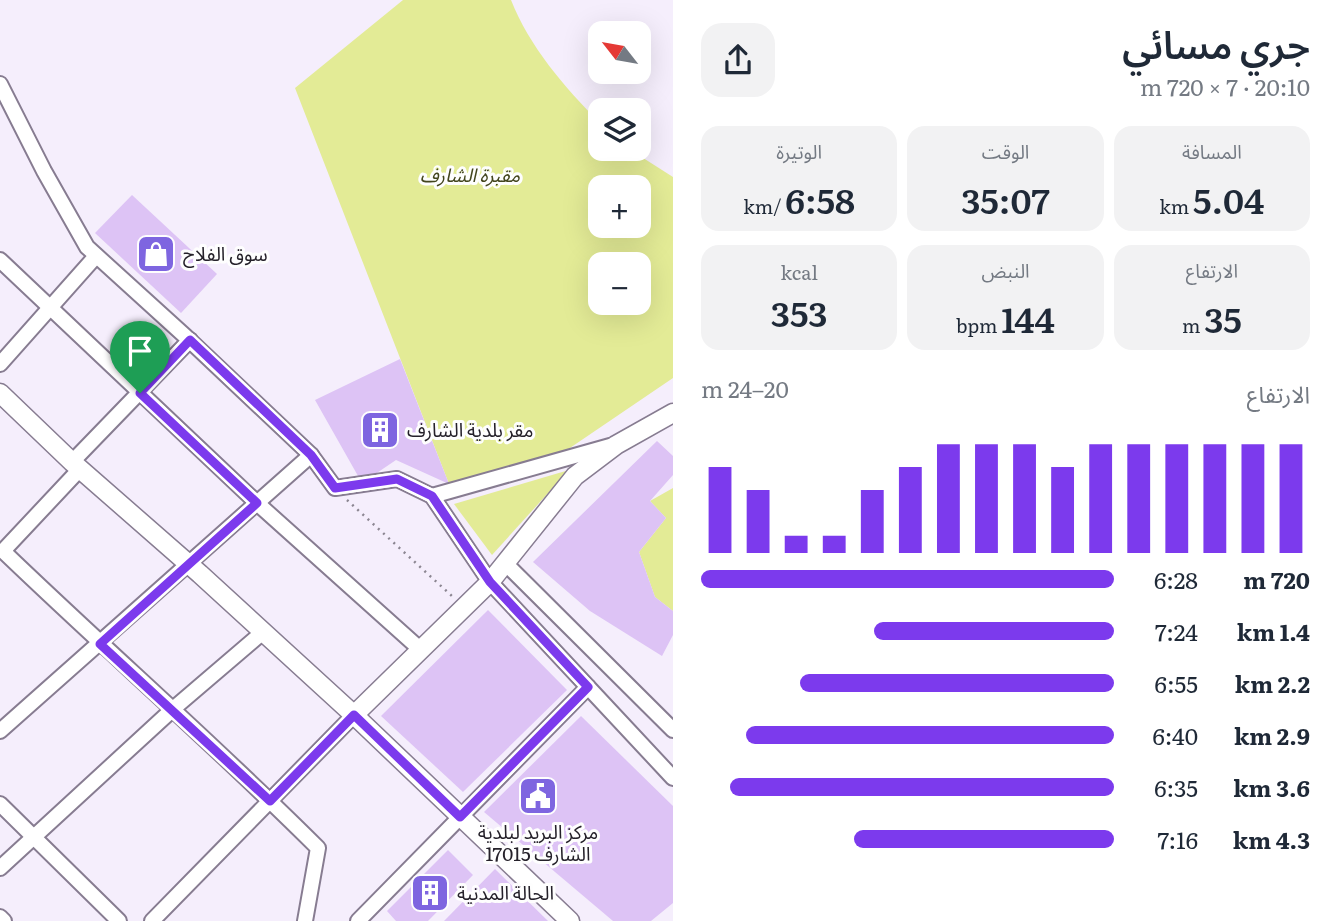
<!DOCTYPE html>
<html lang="ar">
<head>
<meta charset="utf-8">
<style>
  :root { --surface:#fff; --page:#f2f2f3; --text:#1f2937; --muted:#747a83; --accent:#7c3aed }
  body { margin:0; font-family:Literata,"Noto Sans Arabic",serif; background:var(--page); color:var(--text); direction:rtl; height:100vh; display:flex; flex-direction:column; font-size:26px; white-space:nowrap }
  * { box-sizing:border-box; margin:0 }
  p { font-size:23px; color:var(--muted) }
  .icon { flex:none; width:38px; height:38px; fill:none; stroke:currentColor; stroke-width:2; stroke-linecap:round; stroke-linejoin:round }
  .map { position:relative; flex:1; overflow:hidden; direction:ltr }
  .panel { display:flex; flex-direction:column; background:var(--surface); width:665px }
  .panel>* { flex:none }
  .needle { width:46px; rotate:301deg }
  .fabs { position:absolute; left:588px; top:21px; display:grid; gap:14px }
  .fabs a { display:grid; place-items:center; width:63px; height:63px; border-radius:14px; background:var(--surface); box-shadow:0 7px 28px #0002; font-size:35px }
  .pin { position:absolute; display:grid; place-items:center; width:60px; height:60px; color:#fff; margin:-72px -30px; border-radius:50% 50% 50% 0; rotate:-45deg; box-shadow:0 0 7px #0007 }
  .pin .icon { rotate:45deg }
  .round { display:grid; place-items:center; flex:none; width:74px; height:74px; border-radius:21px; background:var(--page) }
  .headline { display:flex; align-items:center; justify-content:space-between; height:119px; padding:0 28px }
  h1 { font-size:38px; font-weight:600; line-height:52px }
  .stats { display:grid; grid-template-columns:repeat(3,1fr); gap:10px; height:119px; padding:7px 28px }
  .stats div { display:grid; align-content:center; border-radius:18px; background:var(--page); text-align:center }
  .stats b { font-size:35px; font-weight:600 }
  .stats small { font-size:19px; font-weight:400 }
  .stats p { font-size:19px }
  .chart { height:196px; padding:14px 28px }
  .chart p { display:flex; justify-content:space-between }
  .chart svg { width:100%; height:126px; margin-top:7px; stroke:var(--accent); stroke-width:6 }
  ul { padding:0 28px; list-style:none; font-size:23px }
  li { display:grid; grid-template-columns:112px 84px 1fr; align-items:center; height:52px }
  li i { height:18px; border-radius:9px; background:var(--accent) }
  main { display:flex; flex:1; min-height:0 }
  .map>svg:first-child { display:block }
</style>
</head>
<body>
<main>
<section class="panel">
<div class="headline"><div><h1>جري مسائي</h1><p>20:10 · 7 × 720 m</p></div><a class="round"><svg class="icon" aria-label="share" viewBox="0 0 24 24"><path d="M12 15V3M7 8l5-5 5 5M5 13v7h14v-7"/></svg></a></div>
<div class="stats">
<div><p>المسافة</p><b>5.04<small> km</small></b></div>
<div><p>الوقت</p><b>35:07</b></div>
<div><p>الوتيرة</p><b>6:58<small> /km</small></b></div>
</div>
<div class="stats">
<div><p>الارتفاع</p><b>35<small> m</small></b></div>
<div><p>النبض</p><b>144<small> bpm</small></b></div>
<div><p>kcal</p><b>353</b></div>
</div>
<div class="chart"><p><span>الارتفاع</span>20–24 m</p>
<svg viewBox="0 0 160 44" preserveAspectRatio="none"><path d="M5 44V14M15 44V22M25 44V38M35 44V38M45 44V22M55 44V14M65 44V6M75 44V6M85 44V6M95 44V14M105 44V6M115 44V6M125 44V6M135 44V6M145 44V6M155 44V6"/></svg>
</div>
<ul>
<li><b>720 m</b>6:28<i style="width:100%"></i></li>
<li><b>1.4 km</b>7:24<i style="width:58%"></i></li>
<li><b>2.2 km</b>6:55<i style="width:76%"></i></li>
<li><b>2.9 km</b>6:40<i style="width:89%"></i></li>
<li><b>3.6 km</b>6:35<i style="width:93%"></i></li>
<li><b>4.3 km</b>7:16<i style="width:63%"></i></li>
</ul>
</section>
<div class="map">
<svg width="673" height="921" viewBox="0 0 673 921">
  <rect width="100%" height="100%" fill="#f5eefc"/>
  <g fill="#e3eb96" fill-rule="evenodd">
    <path d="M403 0H511C529 46 565 88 600 123V149H629L673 177V378L564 452 449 484 295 88ZM600 187H639V226H600ZM600 264H639V303H600Z"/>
    <polygon points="569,470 492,555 454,504"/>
    <polygon points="673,488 673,611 655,597 639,552 666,518 650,501"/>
  </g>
  <g fill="#ddc3f5">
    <polygon points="132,195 217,274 181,313 95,233"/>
    <polygon points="400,359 449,484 396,460 362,483 315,400"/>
    <polygon points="657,441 673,456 673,475 650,501 666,518 639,552 655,597 673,611 673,635 662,656 590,611 533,562"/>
    <polygon points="488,610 567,690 463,792 381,716"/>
    <polygon points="581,716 673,806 673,903 651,921 613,921 484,812"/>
    <polygon points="448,850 473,875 428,921 396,921 387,911"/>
    <polygon points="495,869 548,921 444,921"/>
  </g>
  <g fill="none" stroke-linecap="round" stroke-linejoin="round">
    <defs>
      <g id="minor">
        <polyline points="0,84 44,171 87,247 185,336 311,455 335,488 397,479 432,496 490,582 588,687 358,921"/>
        <polyline points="0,260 257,503 421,650"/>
        <polyline points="0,364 96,256"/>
        <polyline points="72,462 190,340"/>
        <path d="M80 469 3 551C107 651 216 746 318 848L305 921"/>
        <polyline points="432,496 610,446"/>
        <polyline points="506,564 673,730"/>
        <polyline points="588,687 673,778"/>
        <polyline points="0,731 311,455"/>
        <polyline points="0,804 119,921"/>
        <polyline points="0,868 173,709 263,632"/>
        <polyline points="0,917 4,921"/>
        <polyline points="152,921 354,715"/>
      </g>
      <g id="tertiary">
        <polyline points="0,393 72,462 200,574 354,715"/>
        <polyline points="570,921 354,715 490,582 575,476 616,445 673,413"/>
      </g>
    </defs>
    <use href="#minor" stroke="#877c91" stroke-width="18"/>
    <use href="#tertiary" stroke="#877c91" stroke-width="21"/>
    <polyline stroke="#8c8692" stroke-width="2.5" stroke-dasharray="2 5" stroke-linecap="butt" points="347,500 453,597"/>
    <use href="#minor" stroke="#fff" stroke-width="14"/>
    <use href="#tertiary" stroke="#fff" stroke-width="18"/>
  </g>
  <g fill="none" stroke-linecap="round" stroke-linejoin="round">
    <defs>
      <polygon id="route" points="190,340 311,455 335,488 397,479 432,496 490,582 588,687 460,817 354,715 270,801 100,644 257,503 140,393"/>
    </defs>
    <use href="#route" stroke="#fff" stroke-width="14"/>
    <use href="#route" stroke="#7c3aed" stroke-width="9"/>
  </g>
  <defs>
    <symbol id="shop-square" viewBox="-11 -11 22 22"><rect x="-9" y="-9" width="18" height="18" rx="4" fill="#7e65e0" stroke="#fefefe"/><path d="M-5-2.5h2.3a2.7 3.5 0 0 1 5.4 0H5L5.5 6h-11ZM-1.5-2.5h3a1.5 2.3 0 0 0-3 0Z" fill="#fff"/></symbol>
    <symbol id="building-square" viewBox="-11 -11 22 22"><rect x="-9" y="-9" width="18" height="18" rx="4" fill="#7e65e0" stroke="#fefefe"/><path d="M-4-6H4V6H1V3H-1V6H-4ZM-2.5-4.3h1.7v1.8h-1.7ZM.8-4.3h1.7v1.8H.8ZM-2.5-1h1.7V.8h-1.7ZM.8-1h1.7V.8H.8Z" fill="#fff"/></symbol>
    <symbol id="civic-square" viewBox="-11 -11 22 22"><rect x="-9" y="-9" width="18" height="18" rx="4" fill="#7e65e0" stroke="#fefefe"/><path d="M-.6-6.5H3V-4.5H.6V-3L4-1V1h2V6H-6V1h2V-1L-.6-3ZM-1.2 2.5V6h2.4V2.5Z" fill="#fff"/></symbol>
  </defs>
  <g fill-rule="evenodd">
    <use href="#shop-square" x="134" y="232" width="44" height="44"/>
    <use href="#building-square" x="358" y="408" width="44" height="44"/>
    <use href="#civic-square" x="516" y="774" width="44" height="44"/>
    <use href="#building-square" x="408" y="871" width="44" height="44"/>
  </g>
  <g text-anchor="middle" stroke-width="6" stroke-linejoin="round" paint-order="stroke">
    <g font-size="19" font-style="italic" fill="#43461e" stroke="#fefefe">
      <text x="470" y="182">مقبرة الشارف</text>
    </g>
    <g font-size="19" fill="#25212a" stroke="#fefefe" text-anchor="start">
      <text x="183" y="261">سوق الفلاح</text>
      <text x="407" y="437">مقر بلدية الشارف</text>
      <text x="538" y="839" text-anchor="middle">مركز البريد لبلدية<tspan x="538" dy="22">الشارف 17015</tspan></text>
      <text x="457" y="900">الحالة المدنية</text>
    </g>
  </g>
</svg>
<div class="fabs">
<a><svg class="needle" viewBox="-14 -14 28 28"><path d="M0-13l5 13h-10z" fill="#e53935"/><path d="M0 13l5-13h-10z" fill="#747a83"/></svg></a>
<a><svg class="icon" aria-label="layers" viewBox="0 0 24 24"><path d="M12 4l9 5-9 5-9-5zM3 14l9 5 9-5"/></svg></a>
<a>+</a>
<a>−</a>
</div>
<div class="pin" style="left:140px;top:393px;background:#1e9e55"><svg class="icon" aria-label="arrive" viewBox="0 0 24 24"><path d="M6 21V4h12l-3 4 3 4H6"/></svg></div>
</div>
</main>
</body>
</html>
